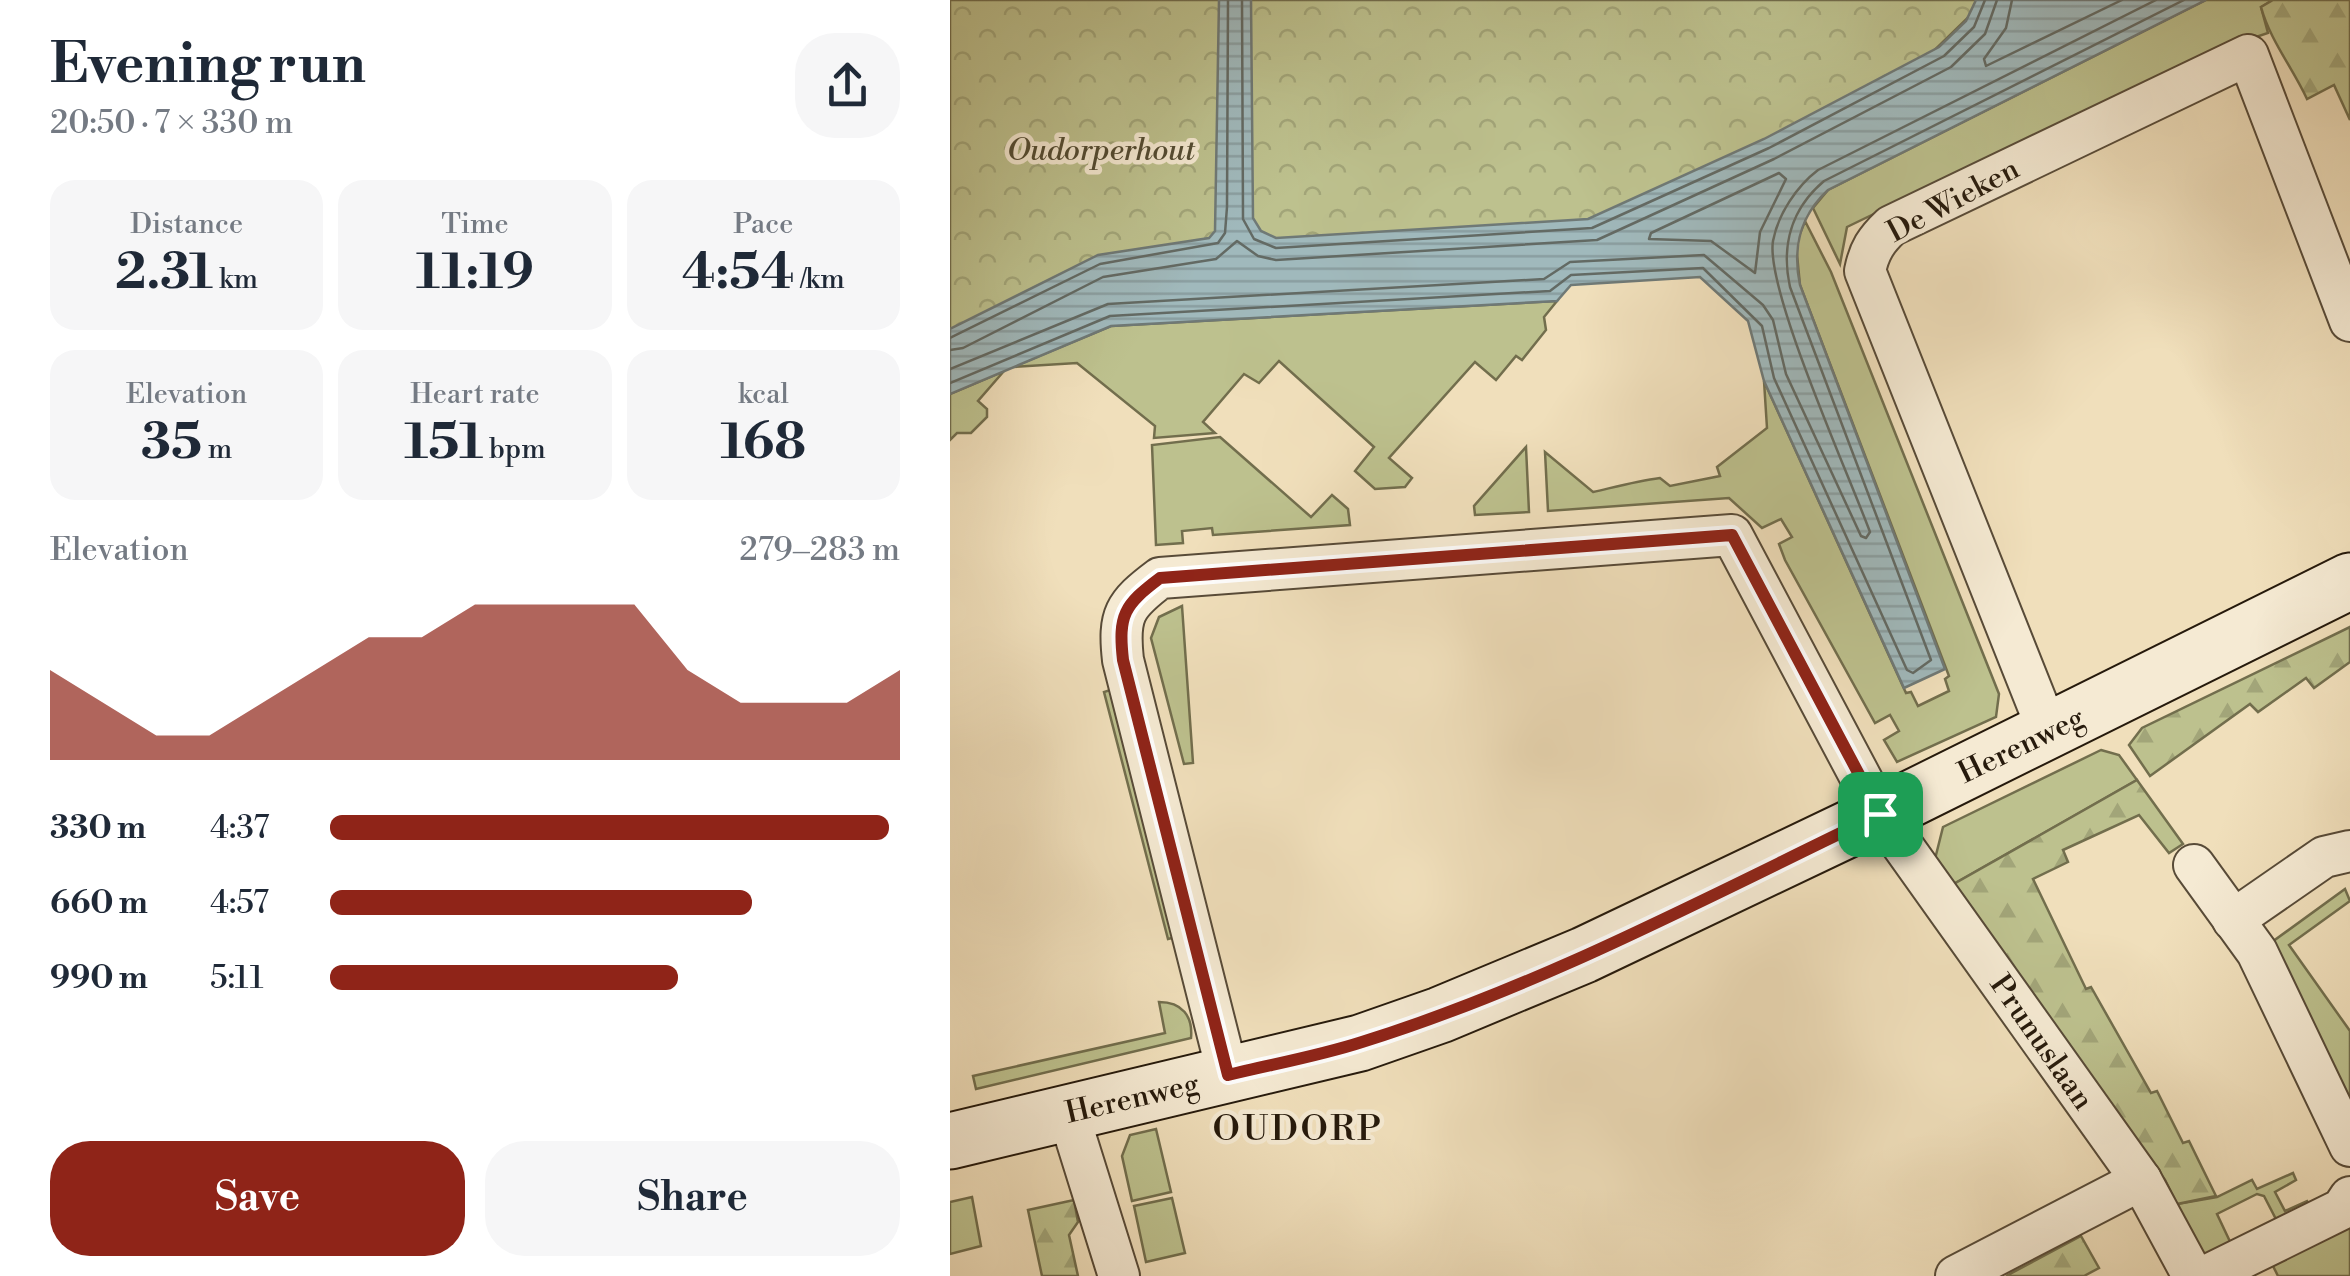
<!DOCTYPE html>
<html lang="en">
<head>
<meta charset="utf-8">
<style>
  :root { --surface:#fff; --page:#f6f6f7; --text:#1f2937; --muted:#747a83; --accent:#8f2418 }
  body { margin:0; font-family:"Libre Bodoni",serif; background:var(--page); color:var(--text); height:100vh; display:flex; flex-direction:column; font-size:38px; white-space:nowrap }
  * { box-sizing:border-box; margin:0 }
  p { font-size:32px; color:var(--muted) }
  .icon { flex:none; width:55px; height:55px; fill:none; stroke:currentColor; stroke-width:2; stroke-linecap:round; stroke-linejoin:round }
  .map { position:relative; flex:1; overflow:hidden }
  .panel { display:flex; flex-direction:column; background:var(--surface); width:950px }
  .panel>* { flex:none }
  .pin { position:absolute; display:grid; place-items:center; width:85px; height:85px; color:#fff; margin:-42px; border-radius:20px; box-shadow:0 5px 15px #0006 }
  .round { display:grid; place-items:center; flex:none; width:105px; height:105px; border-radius:40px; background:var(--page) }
  .headline { display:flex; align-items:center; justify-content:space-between; height:170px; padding:0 50px }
  h1 { font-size:55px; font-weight:800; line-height:75px }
  .metrics { display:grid; grid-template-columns:repeat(3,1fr); gap:15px; height:170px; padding:10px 50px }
  .metrics div { display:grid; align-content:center; border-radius:25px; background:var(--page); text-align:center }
  .metrics b { font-size:50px; font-weight:800 }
  .metrics small { font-size:28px; font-weight:400 }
  .metrics p { font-size:28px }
  .chart { height:280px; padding:20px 50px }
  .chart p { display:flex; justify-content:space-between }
  .chart svg { width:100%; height:180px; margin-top:10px; fill:var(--accent); opacity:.7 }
  .primary-button { display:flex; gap:20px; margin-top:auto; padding:20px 50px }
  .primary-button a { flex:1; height:115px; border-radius:40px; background:var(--accent); color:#fff; font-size:40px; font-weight:800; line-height:115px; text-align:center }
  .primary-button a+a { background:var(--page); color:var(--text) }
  ul { padding:0 50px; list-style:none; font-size:32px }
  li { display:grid; grid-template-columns:160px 120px 1fr; align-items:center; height:75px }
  li i { height:25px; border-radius:12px; background:var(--accent) }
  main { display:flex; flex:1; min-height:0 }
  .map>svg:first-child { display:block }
</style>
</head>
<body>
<main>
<section class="panel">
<div class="headline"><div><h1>Evening run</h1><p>20:50 · 7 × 330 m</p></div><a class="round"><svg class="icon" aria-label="share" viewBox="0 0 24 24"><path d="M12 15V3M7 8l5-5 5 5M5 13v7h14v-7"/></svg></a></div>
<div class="metrics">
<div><p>Distance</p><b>2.31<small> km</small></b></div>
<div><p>Time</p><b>11:19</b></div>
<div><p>Pace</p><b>4:54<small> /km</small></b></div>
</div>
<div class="metrics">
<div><p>Elevation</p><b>35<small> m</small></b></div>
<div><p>Heart rate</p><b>151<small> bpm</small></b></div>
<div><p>kcal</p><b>168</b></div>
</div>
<div class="chart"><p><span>Elevation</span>279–283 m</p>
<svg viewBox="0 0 160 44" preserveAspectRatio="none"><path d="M0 44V22L10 30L20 38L30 38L40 30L50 22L60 14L70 14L80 6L90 6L100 6L110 6L120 22L130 30L140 30L150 30L160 22V44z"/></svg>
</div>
<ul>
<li><b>330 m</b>4:37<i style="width:98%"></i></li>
<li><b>660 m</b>4:57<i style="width:74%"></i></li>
<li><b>990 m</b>5:11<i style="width:61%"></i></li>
</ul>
<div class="primary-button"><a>Save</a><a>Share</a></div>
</section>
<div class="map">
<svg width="1400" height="1276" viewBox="0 0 1400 1276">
  <defs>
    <pattern id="forest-firs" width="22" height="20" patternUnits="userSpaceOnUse" patternTransform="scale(2.5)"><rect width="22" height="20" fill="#bdc18e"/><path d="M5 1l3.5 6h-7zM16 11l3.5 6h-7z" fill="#a2a579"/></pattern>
    <pattern id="park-crowns" width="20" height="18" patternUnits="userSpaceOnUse" patternTransform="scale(2.5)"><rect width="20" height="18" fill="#bdc18e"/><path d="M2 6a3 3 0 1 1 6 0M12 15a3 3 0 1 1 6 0" fill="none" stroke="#a2a579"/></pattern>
    <pattern id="water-rules" width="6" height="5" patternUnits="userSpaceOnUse" patternTransform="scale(2.5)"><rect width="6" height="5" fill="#a0b9bc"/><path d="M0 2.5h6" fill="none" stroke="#8a9ea0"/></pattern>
  </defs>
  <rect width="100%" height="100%" fill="#f0dfbb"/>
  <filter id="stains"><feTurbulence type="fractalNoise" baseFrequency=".002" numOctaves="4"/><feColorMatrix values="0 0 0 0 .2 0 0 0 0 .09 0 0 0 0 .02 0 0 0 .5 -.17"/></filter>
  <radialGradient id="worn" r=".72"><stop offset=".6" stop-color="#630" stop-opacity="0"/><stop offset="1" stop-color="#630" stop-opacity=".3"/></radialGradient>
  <g fill="#bdc18e" stroke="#726e4d" stroke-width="2.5">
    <polygon points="1256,0 1323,0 1311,7 1318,33 1303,38 1289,37 897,227 890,264 863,208 878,190"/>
    <path d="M855 221 881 272 1049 694 1046 717 947 762 934 740 949 731 940 715 925 723 835 560 829 544 842 537 831 519 812 528 779 498 598 511 595 452 643 492C665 487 687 481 710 478L720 486 770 476 767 467 817 428 814 381 956 693 961 692 968 706 999 691 995 679 999 676 850 285 846 244Z"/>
    <polygon points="607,301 594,317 596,330 572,360 566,356 546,380 525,362 439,458 462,478 455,487 425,489 405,471 424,447 329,361 309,383 294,374 253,422 265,433 204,438 205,426 127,363 63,367 161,326"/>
    <polygon points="54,371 28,401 37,409 37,417 21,433 7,433 0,440 0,394"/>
    <polygon points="270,437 361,517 382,495 398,509 400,525 263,535 262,528 232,531 233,543 206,545 202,445"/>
    <polygon points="576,447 579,512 525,515 524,506"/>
    <polygon points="232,606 243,763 234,764 201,638 209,617"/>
    <polygon points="163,689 226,937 218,939 154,692"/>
    <polygon points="1151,750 1169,755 1187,780 1002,885 985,859 993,827"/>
    <polygon points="1395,889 1400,901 1339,945 1400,1031 1400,1106 1322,942"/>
    <path d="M209 1002C232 1002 243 1016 241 1038L26 1089 23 1076 215 1033Z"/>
    <polygon points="206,1129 221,1192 182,1201 172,1156 180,1135"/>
    <polygon points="1343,1173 1346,1180 1325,1192 1335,1211 1357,1201 1361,1208 1328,1223 1314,1196 1307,1194 1267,1214 1284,1250 1257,1261 1227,1204 1267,1197 1302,1180 1307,1189"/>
    <polygon points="22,1197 31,1246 0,1254 0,1202"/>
    <polygon points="222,1198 235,1253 196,1262 184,1206"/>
    <polygon points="1400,1224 1400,1276 1328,1276 1323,1266"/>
  </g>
  <g fill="url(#forest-firs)" stroke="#726e4d" stroke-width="2.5">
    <path d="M1323 0H1400V120L1384 85 1357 99C1342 67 1320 40 1311 7Z"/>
    <polygon points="1400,627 1400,662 1364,688 1356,678 1308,712 1300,704 1200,776 1179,745 1192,728"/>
    <polygon points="1187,780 1233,844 1219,853 1189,815 1113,850 1118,862 1083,879 1136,989 1141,987 1201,1093 1207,1091 1233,1143 1239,1141 1266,1196 1227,1204 1215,1180 1002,885"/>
    <polygon points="124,1200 128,1222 119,1235 128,1276 92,1276 78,1210"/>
    <polygon points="1131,1236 1149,1268 1134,1276 1056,1276"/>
  </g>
  <polygon fill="url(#park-crowns)" stroke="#726e4d" stroke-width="2.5" points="0,0 1059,0 1032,4 960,74 622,266 293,258 0,371"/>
  <path fill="url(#water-rules)" stroke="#6f7976" stroke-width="2.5" d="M269 0H301L303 218 311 231 326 238 638 219 814 139 989 47 1016 21 1026 0H1256L878 190C850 216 842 247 850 285L995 669 954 688 814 381 798 321 750 277 621 285 607 301 161 326 0 394V329L148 255 259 238 265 231Z"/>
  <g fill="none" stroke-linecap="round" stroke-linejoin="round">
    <g stroke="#636a64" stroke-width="2.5">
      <polyline points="292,0 293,219 304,239 326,248 642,228 819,148 994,56 1024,27 1035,0"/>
      <polyline points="1062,0 1056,28 1034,59 1036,66 1172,0"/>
      <polygon points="829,173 836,179 810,232 805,273 761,241 699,239 701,233"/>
      <polyline points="0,338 150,264 268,243 275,233 277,207 278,0"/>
      <polyline points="0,350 13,348 153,277 266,259 287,241 308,256 326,260 647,240 824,159 1001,67 1035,34 1047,0"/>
      <path d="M0 369 158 304 594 279 620 262 754 255 813 305 823 320 836 374 911 536 916 538 920 532C899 475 815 289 823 241 828 214 847 186 868 170L1206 0"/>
      <path d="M0 383 160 316 600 291 621 275 753 268 812 326 824 378 957 670 963 673 981 660 840 287C831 246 841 209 874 181L1234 0"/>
    </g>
    <defs>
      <g id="street">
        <path d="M1098 731 915 271C919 251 926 240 941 226L1298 55 1400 321"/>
        <polyline points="1244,865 1307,952 1400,1146"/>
        <polyline points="1283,920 1374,857 1400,851"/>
        <path d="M278 1075 173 660C168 615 174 605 210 578L782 535 930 814 1191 1180 1243 1276"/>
        <polyline points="118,1113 169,1276"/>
        <polyline points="1006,1276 1191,1180"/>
        <polyline points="1256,1276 1392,1209 1400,1197"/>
      </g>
      <polyline id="secondary" points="0,1141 410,1043 490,1015 634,955 930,814 1400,581"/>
    </defs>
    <use href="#street" stroke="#584b38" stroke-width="44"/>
    <use href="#secondary" stroke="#261a0c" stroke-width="59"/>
    <use href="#street" stroke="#f5ead3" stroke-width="40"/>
    <use href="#secondary" stroke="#f5ead3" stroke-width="55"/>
  </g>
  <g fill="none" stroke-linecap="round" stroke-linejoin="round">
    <defs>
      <path id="route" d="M782 535 930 814C761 895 592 986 412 1042 369 1056 323 1064 278 1075L173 660C168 615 174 605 210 578Z"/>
    </defs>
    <use href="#route" stroke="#fff" stroke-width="20"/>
    <use href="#route" stroke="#8f2418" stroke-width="12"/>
  </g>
  <g text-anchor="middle" stroke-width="9" stroke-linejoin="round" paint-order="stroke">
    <g font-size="30" font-style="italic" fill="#534c33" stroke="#f5ead3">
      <text x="151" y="160">Oudorperhout</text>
    </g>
    <g font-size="30" fill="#261a0c" stroke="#f5ead3">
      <text transform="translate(1003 200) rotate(-28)" y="10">De Wieken</text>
      <text transform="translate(1071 745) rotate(-26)" y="10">Herenweg</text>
      <text transform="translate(1092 1042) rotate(55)" y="10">Prunuslaan</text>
      <text transform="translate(182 1098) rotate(-13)" y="10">Herenweg</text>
    </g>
    <g font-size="35" letter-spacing="2.5" fill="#261a0c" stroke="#f5ead3">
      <text x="348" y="1140">OUDORP</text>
    </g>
  </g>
  <rect width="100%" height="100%" filter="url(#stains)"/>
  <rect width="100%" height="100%" fill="url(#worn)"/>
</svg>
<div class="pin" style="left:930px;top:814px;background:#1e9e55"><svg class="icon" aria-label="arrive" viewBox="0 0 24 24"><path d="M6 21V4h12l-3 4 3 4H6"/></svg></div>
</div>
</main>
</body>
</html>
